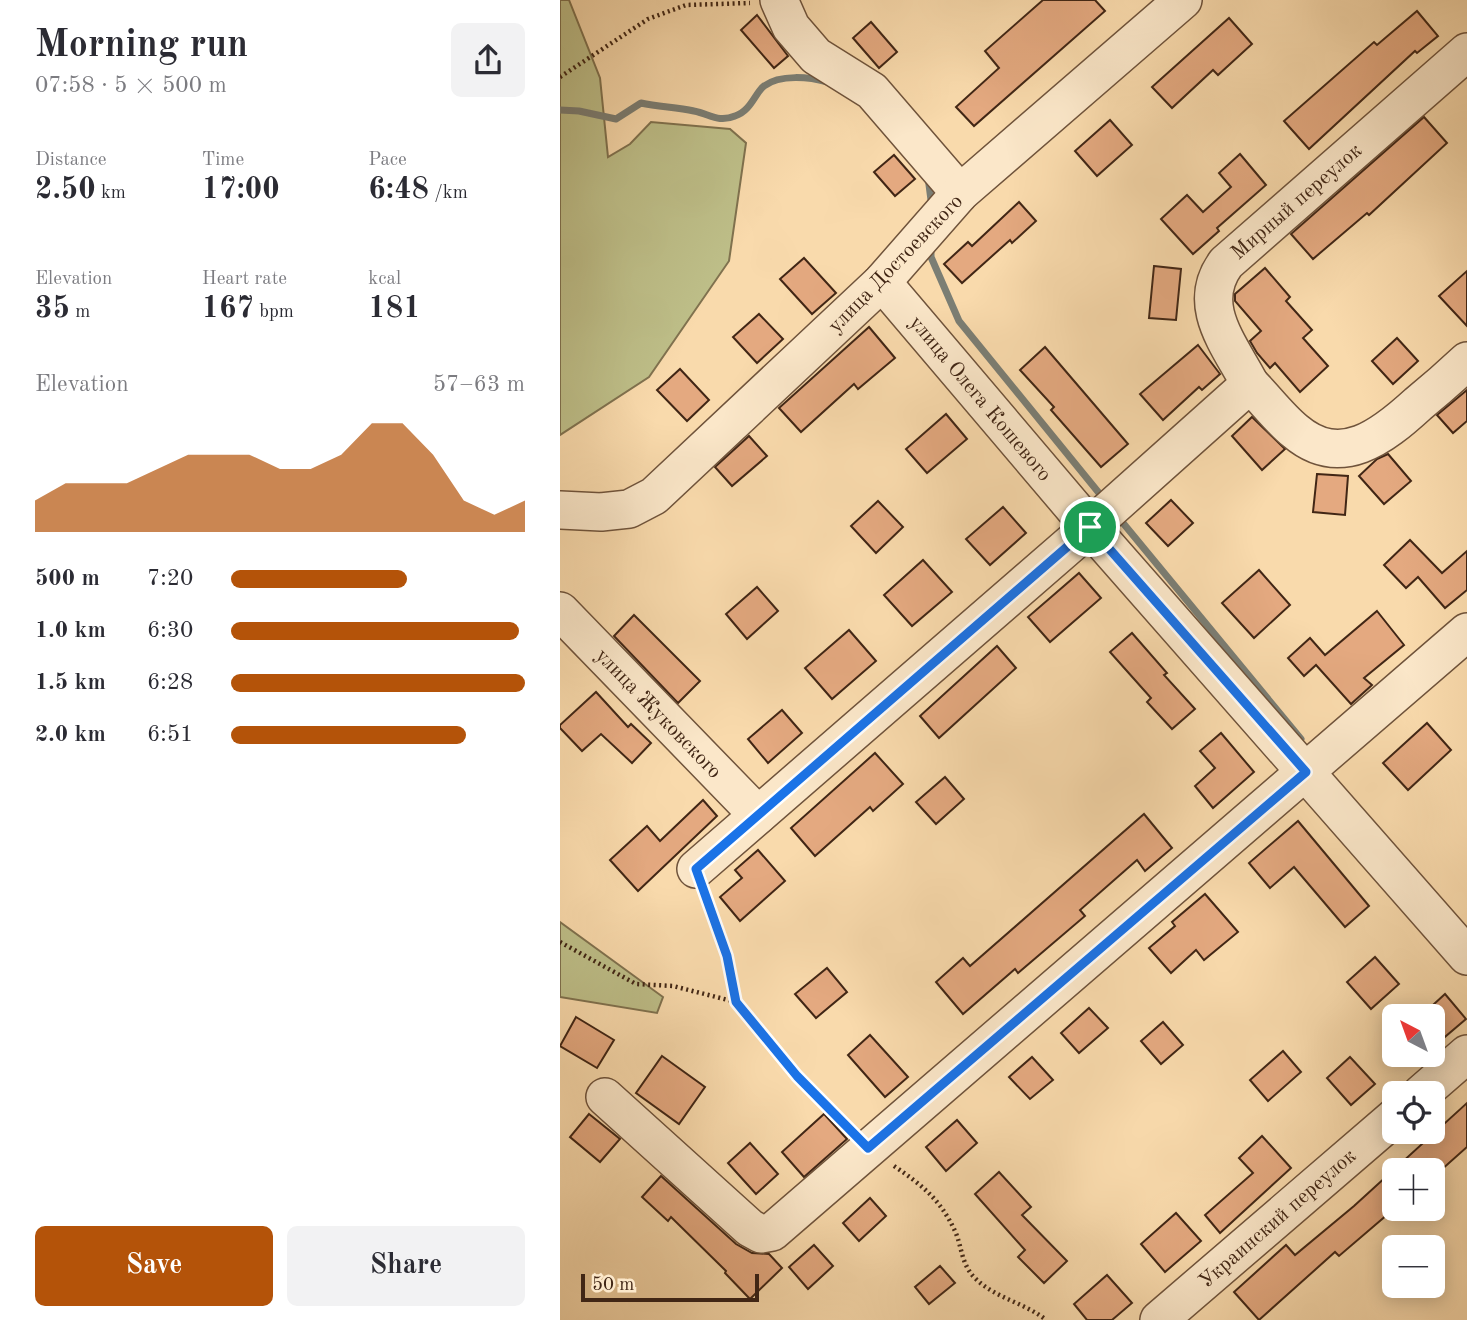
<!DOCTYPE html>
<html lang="en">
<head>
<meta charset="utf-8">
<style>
  :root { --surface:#fff; --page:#f2f2f3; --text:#2b2b33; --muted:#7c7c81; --accent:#b45309 }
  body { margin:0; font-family:"Old Standard TT",serif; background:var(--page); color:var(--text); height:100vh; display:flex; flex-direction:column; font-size:26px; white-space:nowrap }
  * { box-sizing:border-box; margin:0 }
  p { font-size:23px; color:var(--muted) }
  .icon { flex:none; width:38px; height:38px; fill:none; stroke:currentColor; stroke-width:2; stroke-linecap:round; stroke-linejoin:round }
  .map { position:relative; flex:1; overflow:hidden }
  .side { display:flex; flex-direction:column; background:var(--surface); width:560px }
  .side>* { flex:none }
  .needle { width:46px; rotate:319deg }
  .tools { position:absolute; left:822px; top:1004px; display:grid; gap:14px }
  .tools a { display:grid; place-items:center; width:63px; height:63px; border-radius:10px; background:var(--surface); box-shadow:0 4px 18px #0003; font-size:35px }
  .scale { position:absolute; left:21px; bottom:18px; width:178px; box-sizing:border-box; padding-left:7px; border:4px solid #412615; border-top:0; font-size:19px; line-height:24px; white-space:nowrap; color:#412615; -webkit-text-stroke:5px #fbe7c9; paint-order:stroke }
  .pin { position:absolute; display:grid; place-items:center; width:60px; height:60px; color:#fff; margin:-30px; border:4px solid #fff; border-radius:50%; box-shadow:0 2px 7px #0007 }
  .round { display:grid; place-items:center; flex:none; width:74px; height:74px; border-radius:10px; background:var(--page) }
  .headline { display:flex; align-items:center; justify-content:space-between; height:119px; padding:0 35px }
  h1 { font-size:38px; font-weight:600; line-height:52px }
  .metrics { display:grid; grid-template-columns:repeat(3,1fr); gap:10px; height:119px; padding:7px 35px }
  .metrics div { display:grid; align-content:center }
  .metrics b { font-size:30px; font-weight:600 }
  .metrics small { font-size:19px; font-weight:400 }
  .metrics p { font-size:19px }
  .chart { height:196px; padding:14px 35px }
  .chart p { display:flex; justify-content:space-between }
  .chart svg { width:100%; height:126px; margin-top:7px; fill:var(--accent); opacity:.7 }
  .primary-button { display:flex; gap:14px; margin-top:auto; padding:14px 35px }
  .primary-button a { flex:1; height:80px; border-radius:10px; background:var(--accent); color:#fff; font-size:28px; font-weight:600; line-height:80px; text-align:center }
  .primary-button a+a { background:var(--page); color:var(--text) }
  ul { padding:0 35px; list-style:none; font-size:23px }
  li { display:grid; grid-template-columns:112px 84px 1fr; align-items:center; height:52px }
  li i { height:18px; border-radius:9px; background:var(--accent) }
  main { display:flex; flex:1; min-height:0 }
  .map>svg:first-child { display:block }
</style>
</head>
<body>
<main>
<section class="side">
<div class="headline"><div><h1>Morning run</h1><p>07:58 · 5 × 500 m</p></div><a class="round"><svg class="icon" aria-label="share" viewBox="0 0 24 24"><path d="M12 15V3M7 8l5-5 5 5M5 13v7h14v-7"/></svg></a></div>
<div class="metrics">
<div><p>Distance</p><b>2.50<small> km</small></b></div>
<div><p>Time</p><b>17:00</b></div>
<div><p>Pace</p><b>6:48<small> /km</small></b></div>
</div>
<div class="metrics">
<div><p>Elevation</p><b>35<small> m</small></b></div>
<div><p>Heart rate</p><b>167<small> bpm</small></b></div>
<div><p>kcal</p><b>181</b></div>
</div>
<div class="chart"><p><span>Elevation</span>57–63 m</p>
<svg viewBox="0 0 160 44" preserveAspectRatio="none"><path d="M0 44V33L10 27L20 27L30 27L40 22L50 17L60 17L70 17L80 22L90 22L100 17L110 6L120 6L130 17L140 33L150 38L160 33V44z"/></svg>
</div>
<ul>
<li><b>500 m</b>7:20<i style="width:60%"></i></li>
<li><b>1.0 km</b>6:30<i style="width:98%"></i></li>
<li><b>1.5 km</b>6:28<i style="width:100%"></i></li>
<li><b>2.0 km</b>6:51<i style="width:80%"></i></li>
</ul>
<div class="primary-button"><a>Save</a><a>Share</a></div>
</section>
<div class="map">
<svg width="907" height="1320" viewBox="0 0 907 1320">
  <rect width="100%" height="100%" fill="#f9daac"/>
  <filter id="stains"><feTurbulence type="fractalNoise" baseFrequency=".00286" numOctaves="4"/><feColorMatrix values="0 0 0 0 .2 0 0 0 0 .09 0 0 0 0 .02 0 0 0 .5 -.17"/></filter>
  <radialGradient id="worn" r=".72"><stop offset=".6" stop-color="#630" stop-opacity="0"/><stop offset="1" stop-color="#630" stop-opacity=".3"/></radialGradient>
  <g fill="#bebf89" stroke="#80724f" stroke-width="2">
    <polygon points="0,0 9,0 40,78 48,157 70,144 91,122 170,129 186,143 169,261 89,377 0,435"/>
    <polygon points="0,922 103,997 97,1013 0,997"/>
  </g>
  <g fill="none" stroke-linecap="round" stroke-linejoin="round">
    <g stroke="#7b7e74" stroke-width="7">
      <path d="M0 110 19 111 56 119 81 103C99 107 116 107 134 111 150 114 158 123 175 116 191 111 195 93 204 86 220 74 250 77 267 82"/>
      <polyline points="368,177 371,200"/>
      <polyline points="371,252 371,257 399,321 539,493"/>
      <polyline points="563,523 741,739"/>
    </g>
  </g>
  <g fill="#e4a980" stroke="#412615" stroke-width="2">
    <polygon points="483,0 535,0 545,11 414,126 396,107 439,68 425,51"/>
    <polygon points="857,11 878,36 857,53 855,51 749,149 724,121 814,42 817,45"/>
    <polygon points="197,15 228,56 214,68 181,30"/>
    <polygon points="669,18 692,44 658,75 653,70 612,108 592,87"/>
    <polygon points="311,22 337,52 319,68 293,38"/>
    <polygon points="864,117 887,143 809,215 807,213 753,259 731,234"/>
    <polygon points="550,120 572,145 537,176 515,151"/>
    <polygon points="680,154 706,185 657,228 659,231 633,254 601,219 627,195 643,212 671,187 659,173"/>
    <polygon points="334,155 355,179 335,196 314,172"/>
    <polygon points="459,202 476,221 452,243 450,240 402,283 384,264 408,242 412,246"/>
    <polygon points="244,258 276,293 252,314 220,279"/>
    <polygon points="594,266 621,269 616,320 589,318"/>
    <polygon points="705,268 730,297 726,301 752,330 743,338 768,366 740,392 715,363 710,368 697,353 690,341 701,331 675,301 675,294"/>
    <polygon points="907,271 907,326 879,296"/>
    <polygon points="199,314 223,339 197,363 173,337"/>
    <polygon points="309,327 335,358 298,389 294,384 241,432 219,408"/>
    <polygon points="837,338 858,361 833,384 812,361"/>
    <polygon points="638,345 660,374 642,390 639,387 603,420 580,394"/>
    <polygon points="485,347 568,444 541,467 491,410 494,407 460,370"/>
    <polygon points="120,369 149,400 127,421 97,390"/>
    <polygon points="907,390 907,421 893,433 877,415"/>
    <polygon points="386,414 407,439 367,473 346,449"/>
    <polygon points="692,417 725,449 702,470 672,436"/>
    <polygon points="189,436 207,456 172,486 155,467"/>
    <polygon points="828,454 851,481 824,504 799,476 817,459"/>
    <polygon points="757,474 788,476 785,515 753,512"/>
    <polygon points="611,500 633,523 608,546 586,523"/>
    <polygon points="318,501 343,527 316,553 291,526"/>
    <polygon points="443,507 466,533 430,565 406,539"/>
    <polygon points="850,540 882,573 907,551 907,590 885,608 858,577 846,588 824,565"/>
    <polygon points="363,560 392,592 352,626 324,595"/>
    <polygon points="699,570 730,605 694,638 662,603"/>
    <polygon points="519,573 541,598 490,642 468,617"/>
    <polygon points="197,587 218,611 187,639 166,614"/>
    <polygon points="817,611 844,645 804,678 812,685 791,704 756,665 744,676 728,658 750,638 765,655"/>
    <polygon points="74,615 140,681 118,703 54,636"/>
    <polygon points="289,630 316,661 272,699 245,668"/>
    <polygon points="572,633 607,673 604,675 635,709 612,729 587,702 591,698 550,652"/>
    <polygon points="437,646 456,668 379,738 360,716"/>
    <polygon points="36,692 68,727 71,724 91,743 72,763 41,734 22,751 0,728 0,725"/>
    <polygon points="222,710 242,733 208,763 188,739"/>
    <polygon points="867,723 891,750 848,790 823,763"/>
    <polygon points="661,733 694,772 653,808 635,786 655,768 640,751"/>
    <polygon points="315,753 343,784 313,811 310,807 255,856 231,828"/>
    <polygon points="385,777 404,799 376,824 356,802"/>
    <polygon points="143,800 157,816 78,891 50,860 87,826 100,841"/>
    <polygon points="584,814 612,848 585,871 577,860 520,910 525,916 458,973 455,969 403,1014 376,982 403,958 410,966"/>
    <polygon points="738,821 809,906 785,927 734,867 710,888 689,863"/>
    <polygon points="198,850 225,881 180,921 160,897 182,878 175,870"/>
    <polygon points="645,894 678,932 644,960 636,950 611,973 589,948 615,926 612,922"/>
    <polygon points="815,957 839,984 811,1009 787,982"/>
    <polygon points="267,968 287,992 256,1018 235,994"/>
    <polygon points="885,994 906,1019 873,1047 873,1005"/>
    <polygon points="529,1008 548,1028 519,1053 501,1033"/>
    <polygon points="16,1017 54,1040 37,1068 0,1046"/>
    <polygon points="603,1022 623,1045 601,1064 581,1041"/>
    <polygon points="310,1035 348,1077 325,1097 288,1055"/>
    <polygon points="723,1051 741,1072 708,1101 690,1080"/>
    <polygon points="102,1056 145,1087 119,1124 76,1093"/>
    <polygon points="472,1057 493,1080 470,1099 449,1077"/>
    <polygon points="790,1057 815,1084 791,1105 767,1078"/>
    <polygon points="907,1103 907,1147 880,1171 835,1171 835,1208 779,1256 775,1252 699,1320 674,1292 726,1245 735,1255 794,1206"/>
    <polygon points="29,1114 60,1139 40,1162 10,1137"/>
    <polygon points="264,1114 287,1139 244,1177 222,1152"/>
    <polygon points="397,1120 417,1143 386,1171 366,1147"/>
    <polygon points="702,1136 731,1168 660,1233 645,1215 693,1173 679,1158"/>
    <polygon points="190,1143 218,1174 196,1194 168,1163"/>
    <polygon points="439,1172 471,1207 462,1215 507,1261 484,1283 458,1257 465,1250 415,1194"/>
    <polygon points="101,1176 176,1244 192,1253 209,1254 222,1268 190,1299 165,1273 166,1271 111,1217 108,1221 82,1197"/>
    <polygon points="310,1198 326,1216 299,1241 283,1223"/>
    <polygon points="616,1213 641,1241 605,1272 581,1244"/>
    <polygon points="254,1245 273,1266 248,1289 229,1267"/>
    <polygon points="380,1266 395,1283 369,1304 355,1287"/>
    <polygon points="547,1275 572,1303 552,1320 527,1320 514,1304"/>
  </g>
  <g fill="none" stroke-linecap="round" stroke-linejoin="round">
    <defs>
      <g id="minor">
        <polyline points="219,0 231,27 256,56 312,91 400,193"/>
        <polyline points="322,282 530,527 907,956"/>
        <path d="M690 384C669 344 635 305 666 263L907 52"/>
        <polyline points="0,510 41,512 69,509 94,496 322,282 400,193 623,0"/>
        <polyline points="0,611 198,815"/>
        <path d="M136 869 530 527 690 384C705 399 719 418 735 431 781 470 823 436 858 404 875 390 891 376 907 361"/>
        <polyline points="861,1094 907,1054"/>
        <polyline points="45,1097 190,1228 201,1234 212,1232 907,632"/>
        <polyline points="599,1320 835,1117"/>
      </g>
    </defs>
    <use href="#minor" stroke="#6f533b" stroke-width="40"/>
    <g stroke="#412615" stroke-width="4.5" stroke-dasharray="2 3.5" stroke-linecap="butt">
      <polyline points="0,77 88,19 126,5 190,3"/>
      <polyline points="145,895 167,956 176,1002"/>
      <polyline points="0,942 76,984 113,986 176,1002 238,1076 289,1129"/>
      <path d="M334 1166C362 1185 380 1199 395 1231 402 1247 401 1262 413 1276 433 1298 464 1302 486 1320"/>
    </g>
    <use href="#minor" stroke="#fbe7c9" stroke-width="37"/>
  </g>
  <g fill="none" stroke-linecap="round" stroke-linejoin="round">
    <defs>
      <polygon id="route" points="530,527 746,772 308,1148 237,1076 176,1002 167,956 136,869"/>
    </defs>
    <use href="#route" stroke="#fff" stroke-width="14"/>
    <use href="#route" stroke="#1a73e8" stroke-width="9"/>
  </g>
  <g text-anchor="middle" stroke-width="6" stroke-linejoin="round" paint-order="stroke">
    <g font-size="21" fill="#412615" stroke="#fbe7c9">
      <text transform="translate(736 201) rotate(-41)" y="7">Мирный переулок</text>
      <text transform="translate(335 263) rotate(-46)" y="7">улица Достоевского</text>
      <text transform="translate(421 398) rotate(50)" y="7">улица Олега Кошевого</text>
      <text transform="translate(99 713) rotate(46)" y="7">улица Жуковского</text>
      <text transform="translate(717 1218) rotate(-41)" y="7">Украинский переулок</text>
    </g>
  </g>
  <rect width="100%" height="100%" filter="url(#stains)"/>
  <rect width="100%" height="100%" fill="url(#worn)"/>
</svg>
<div class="tools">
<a><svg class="needle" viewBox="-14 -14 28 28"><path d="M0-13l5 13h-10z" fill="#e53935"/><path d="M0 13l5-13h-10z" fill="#7c7c81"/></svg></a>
<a><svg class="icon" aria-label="locate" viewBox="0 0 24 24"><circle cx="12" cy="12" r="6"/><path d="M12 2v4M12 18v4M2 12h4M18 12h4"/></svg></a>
<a>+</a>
<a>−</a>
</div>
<div class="scale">50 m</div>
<div class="pin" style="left:530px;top:527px;background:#1e9e55"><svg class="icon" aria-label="arrive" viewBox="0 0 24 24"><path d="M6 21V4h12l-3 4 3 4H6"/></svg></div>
</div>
</main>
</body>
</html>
